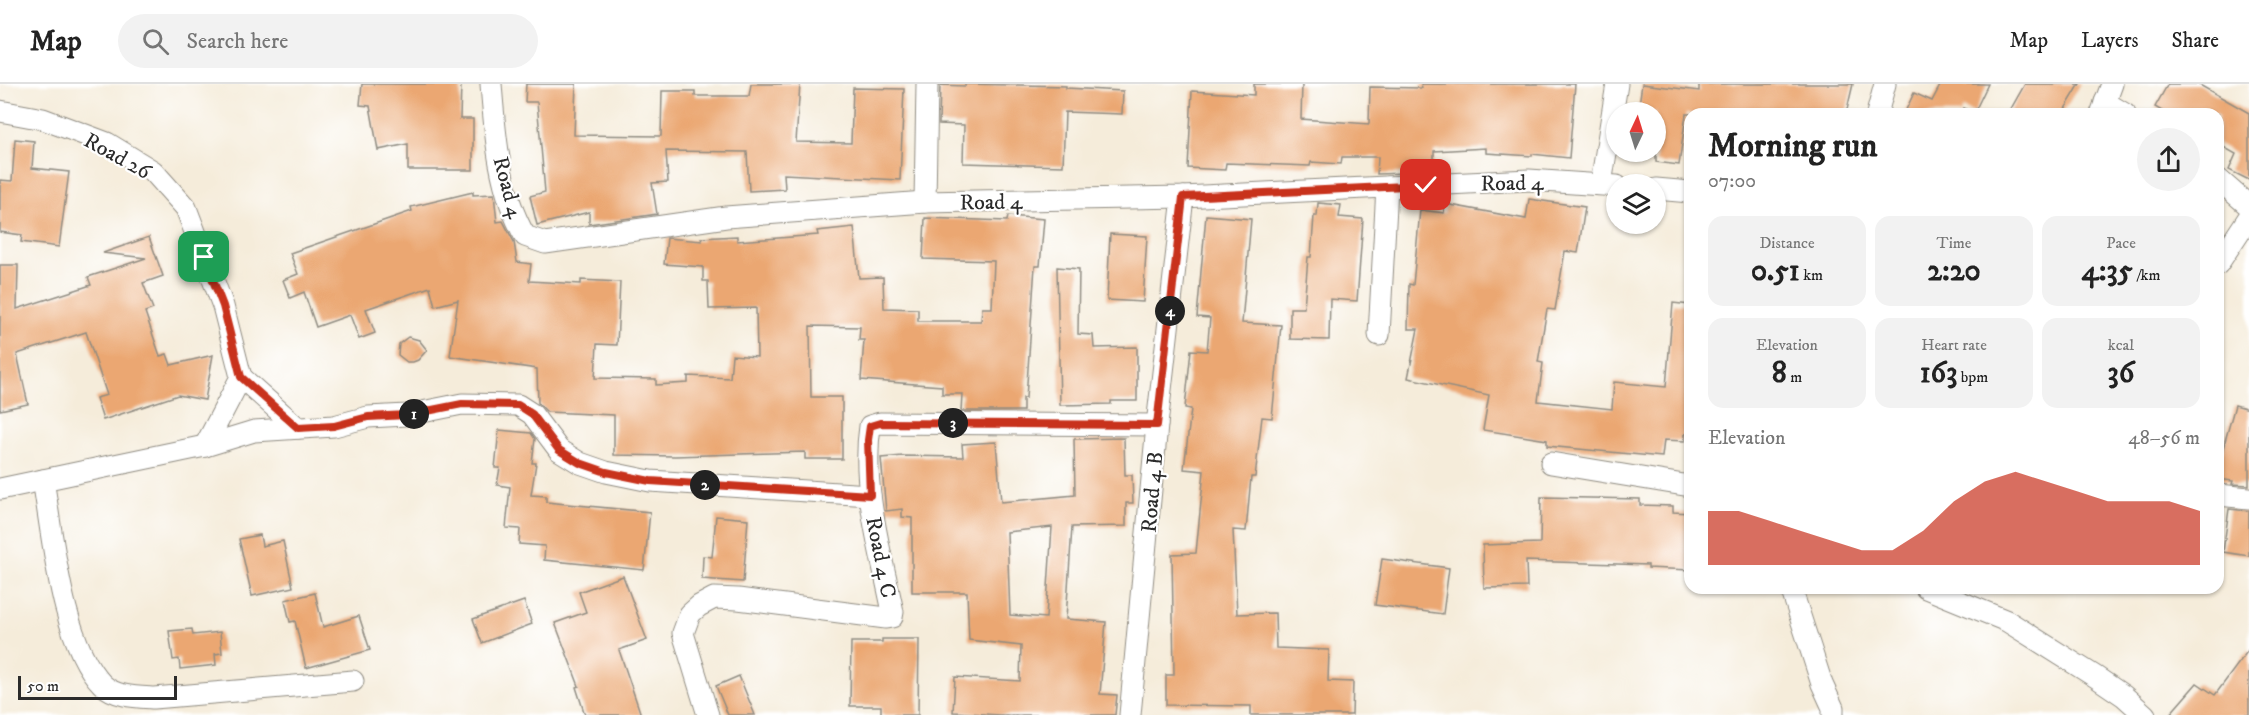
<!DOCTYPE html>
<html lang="en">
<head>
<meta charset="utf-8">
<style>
  :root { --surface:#fff; --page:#f2f2f2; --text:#222; --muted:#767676; --line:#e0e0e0; --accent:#c8321e }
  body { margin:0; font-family:"IM FELL DW Pica",serif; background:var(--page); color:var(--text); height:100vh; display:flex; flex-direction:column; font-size:22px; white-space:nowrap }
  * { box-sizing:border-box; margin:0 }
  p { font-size:20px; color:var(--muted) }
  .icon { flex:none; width:33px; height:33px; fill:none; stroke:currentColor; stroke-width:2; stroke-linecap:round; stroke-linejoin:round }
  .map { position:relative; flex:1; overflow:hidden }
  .details { position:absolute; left:1684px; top:24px; width:540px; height:486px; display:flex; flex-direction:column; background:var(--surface); border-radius:18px; box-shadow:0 2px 4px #0004 }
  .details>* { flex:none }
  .needle { width:39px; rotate:4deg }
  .buttons { position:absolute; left:1606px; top:18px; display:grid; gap:12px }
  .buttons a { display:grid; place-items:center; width:60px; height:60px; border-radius:50%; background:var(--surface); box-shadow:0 2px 4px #0004; font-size:30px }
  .scale { position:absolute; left:18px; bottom:15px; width:159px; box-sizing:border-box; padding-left:6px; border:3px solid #2b2b2b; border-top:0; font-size:16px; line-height:21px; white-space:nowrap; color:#2b2b2b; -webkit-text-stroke:4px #fff; paint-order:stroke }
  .pin { position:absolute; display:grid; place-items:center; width:51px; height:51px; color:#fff; margin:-26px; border-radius:12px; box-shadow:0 3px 9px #0006 }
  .km { position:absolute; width:30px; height:30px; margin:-15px; border-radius:50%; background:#222; color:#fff; font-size:16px; line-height:30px; text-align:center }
  .round { display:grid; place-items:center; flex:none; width:63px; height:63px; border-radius:32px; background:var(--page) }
  .summary { display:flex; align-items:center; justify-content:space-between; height:102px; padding:0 24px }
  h1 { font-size:33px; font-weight:700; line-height:45px }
  .stats { display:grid; grid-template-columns:repeat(3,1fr); gap:9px; height:102px; padding:6px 24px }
  .stats div { display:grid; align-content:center; border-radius:15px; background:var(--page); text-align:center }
  .stats b { font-size:30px; font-weight:700 }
  .stats small { font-size:16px; font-weight:400 }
  .stats p { font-size:16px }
  .chart { height:168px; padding:12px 24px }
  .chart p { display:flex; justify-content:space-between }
  .chart svg { width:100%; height:108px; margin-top:6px; fill:var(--accent); opacity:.7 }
  header { display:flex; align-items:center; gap:36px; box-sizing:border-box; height:84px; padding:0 30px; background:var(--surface); border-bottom:2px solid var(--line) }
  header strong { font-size:28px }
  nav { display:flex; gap:33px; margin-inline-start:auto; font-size:21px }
  .search { width:420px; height:54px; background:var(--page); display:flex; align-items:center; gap:15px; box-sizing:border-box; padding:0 21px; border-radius:33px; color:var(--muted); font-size:22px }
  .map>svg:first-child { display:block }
</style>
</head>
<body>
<header>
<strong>Map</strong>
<div class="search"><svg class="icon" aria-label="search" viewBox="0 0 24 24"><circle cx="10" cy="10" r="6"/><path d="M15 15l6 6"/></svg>Search here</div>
<nav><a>Map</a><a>Layers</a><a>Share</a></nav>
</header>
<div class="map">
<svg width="2249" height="631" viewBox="0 0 2249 631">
  <rect width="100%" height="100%" fill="#fff"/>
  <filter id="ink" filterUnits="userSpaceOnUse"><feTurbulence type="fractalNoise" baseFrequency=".0167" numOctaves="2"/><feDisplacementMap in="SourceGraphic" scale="12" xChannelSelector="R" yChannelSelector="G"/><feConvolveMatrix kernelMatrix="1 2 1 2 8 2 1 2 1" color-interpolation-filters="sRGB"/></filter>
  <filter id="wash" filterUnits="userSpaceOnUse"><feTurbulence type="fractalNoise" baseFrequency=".008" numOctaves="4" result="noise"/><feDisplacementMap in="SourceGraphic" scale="24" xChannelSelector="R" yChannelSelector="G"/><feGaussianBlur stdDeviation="1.35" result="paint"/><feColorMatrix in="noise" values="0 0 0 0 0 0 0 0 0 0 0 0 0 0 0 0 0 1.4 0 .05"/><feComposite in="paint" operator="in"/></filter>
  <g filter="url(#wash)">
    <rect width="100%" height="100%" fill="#f5ecda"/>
    <g id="blocks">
      <g fill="#eba772" fill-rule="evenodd">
        <polygon points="362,0 461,0 460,35 473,35 473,86 408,86 408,60 378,66 370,22 360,21"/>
        <polygon points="526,0 576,0 574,51 661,52 662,7 695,7 695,12 749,12 751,0 800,0 796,58 851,59 853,4 904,5 900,96 784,90 785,105 749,107 747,68 666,67 668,98 652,99 657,130 589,140 589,128 537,141 530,112 545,108 537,18 525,18"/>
        <polygon points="965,0 1066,2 1066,4 1123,7 1122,30 1065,28 1063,82 963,79 964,41 939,40 940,1 965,2"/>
        <polygon points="1254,0 1302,0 1301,35 1369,40 1370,3 1422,4 1421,0 1575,0 1569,74 1532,70 1532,72 1486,69 1486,64 1434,67 1434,88 1377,90 1378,73 1342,73 1341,80 1311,78 1310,82 1226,79 1225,86 1188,84 1192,7 1254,11"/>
        <polygon points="1642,0 1699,7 1699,0 1853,0 1846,30 1686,30 1679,81 1656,78 1656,28 1638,28"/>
        <polygon points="1941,0 1988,0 1974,29 1963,24 1960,30 1904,30 1914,9 1932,17"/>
        <polygon points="2025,0 2080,0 2062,30 2008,30"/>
        <polygon points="2168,0 2198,0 2249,29 2249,96 2229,86 2236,70 2218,60 2218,30 2167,30 2155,23"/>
        <polygon points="15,55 34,57 32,84 69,88 59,163 21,158 22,151 0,148 0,96 12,97"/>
        <polygon points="473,108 473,111 494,110 497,138 503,137 514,158 517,178 531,180 529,197 581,200 581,196 620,198 617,261 597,260 595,294 656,295 656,301 688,299 688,292 730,294 732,271 757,273 756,224 709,225 708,197 703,197 703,183 664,180 667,154 702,157 701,154 737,152 737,157 818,151 817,147 854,143 859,194 883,193 884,224 918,225 918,237 981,237 982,224 992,224 994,177 923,175 925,134 1007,137 1008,132 1044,135 1040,182 1035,182 1026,314 1023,314 1023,327 961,327 962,310 942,310 942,302 861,296 864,256 859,256 860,243 810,242 811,313 842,313 842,375 805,375 805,368 675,372 614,371 614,331 547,328 538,319 537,285 450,272 458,216 435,222 430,203 366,225 375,249 359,255 350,231 316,243 304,208 290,214 283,196 298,190 290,169 412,127 411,123"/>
        <polygon points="1529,115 1585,123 1578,169 1565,167 1555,226 1547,225 1538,278 1543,279 1538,317 1612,325 1614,298 1666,303 1673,219 1690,221 1690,350 1685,350 1685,357 1664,356 1662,373 1547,362 1547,356 1483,346 1489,311 1408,294 1418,245 1408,245 1409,200 1413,201 1420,126 1444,129 1445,120 1526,135"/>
        <polygon points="1318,119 1341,121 1339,133 1363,135 1357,217 1330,215 1329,256 1290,255 1290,224 1304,224 1308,173 1311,173 1314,132 1317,132"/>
        <polygon points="1206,131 1251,135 1242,239 1281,241 1272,334 1262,333 1255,393 1251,393 1246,447 1233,446 1237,530 1275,529 1276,564 1329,566 1328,597 1353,598 1352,631 1251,631 1251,622 1166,621 1166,591 1174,591 1172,470 1196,469 1204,387 1184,385 1191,325 1185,324 1191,266 1207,267 1210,234 1197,233"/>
        <polygon points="1110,150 1147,152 1143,218 1107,216"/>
        <polygon points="149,153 163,192 143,199 153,225 145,228 160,272 167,270 171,281 213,271 205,316 178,311 103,336 96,314 107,311 86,248 17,270 28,320 0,326 0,181 18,181 17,225 91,201 88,193 146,174 103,169"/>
        <polygon points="1057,183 1079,185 1078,250 1093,251 1094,264 1137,263 1137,317 1111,317 1111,320 1060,321"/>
        <polygon points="408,253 419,256 427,266 418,276 413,278 407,278 398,271 399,260"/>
        <polygon points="2235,321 2249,325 2249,401 2232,400 2233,397 2218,395 2218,367 2222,368"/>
        <polygon points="499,346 531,349 535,355 532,379 536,379 531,411 546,412 546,418 650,428 644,486 544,476 545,462 519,460 520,445 506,444 510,403 497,401 500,384 495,384"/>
        <path d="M1124 354 1125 391H1132L1133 419H1126V442L1072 443 1066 535 1106 538 1100 610 1117 611 1115 631H999L953 628 955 593 1020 597 1021 562 969 556 967 508H912V434L902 433V425L886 427 881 374 903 372 963 373 962 360 996 358 1001 418 1075 411 1074 355ZM1052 443 1046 534 1010 531 1007 448Z"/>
        <polygon points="1541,413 1640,415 1640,421 1673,422 1673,428 1690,429 1690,486 1648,484 1648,481 1526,477 1527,503 1484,504 1483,461 1540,459"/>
        <polygon points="2229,425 2249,427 2249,472 2223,468"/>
        <polygon points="716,432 748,435 743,498 702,495 703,472 712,473"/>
        <polygon points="260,451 262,462 283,457 293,503 252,512 239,455"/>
        <polygon points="1382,475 1449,484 1443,530 1375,521"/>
        <polygon points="623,492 647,556 619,566 641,631 585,631 576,603 579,602 555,539 586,528 579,508"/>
        <polygon points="315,509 323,543 359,532 370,566 306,584 295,537 290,538 285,516"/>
        <polygon points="524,517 532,540 482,559 473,535"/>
        <polygon points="192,545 193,551 220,548 222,569 215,570 216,581 180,585 179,575 173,576 169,547"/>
        <polygon points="882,555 919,555 918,631 881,631 881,622 850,622 851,558 882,558"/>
        <polygon points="2249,565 2249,631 2169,631 2197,599 2215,611"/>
        <polygon points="739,592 755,631 728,631 716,602"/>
      </g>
    </g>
  </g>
  <g filter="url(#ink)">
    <use href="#blocks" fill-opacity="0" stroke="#908c82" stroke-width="1.5"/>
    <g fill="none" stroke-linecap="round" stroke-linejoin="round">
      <defs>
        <g id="minor">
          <path d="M491 0C495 51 499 107 525 152L545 159 726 133 925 118 1183 113 1529 96 1617 102"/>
          <polyline points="2105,18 2125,30"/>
          <polyline points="0,27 43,35 107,59 153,87 186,124 223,222 241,293 205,362"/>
          <polyline points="1877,30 1885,0"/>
          <polyline points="2101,30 2112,0"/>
          <polyline points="2218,95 2249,122"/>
          <polyline points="1601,100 1617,0"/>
          <polyline points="1656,105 1690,108"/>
          <polyline points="925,118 927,0"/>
          <polyline points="2218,180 2249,133"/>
          <polyline points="1379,251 1387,103"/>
          <polyline points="241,293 298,344"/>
          <polyline points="1551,379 1690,402"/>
          <path d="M43 396C53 452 61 558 102 600 115 613 137 613 154 614L353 597"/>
          <polyline points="0,405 205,362 254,347 334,342 368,333 407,331 462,320 518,321 532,330 559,366 580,379 606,388 650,397 870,411"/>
          <polyline points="2218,411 2249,414"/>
          <polyline points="1791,504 1822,600 1833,624 1833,631"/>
          <polyline points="1926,504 2007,537 2096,593 2124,612 2145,631"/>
          <path d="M708 631 683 549 690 530 699 522 714 514 738 515 886 534 892 533 893 528C881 468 861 403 870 342L880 339 1157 341"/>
          <polyline points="1130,631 1157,341 1183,113"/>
        </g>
      </defs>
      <use href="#minor" stroke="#908c82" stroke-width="23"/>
      <use href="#minor" stroke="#fff" stroke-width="21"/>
    </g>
  </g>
  <g fill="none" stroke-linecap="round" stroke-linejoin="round" filter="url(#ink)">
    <defs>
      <polyline id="route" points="204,173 223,222 241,293 298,344 334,342 368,333 407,331 462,320 518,321 532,330 559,366 580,379 606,388 650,397 870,411 868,356 870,342 880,339 1157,341 1183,113 1426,101"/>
    </defs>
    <use href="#route" stroke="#fff" stroke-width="12"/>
    <use href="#route" stroke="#c8321e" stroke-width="8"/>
  </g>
  <g text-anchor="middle" stroke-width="4.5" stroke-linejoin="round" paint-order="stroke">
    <g font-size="22" fill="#2b2b2b" stroke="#fff">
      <text transform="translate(118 71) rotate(29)" y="8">Road 26</text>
      <text transform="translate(1512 98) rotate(-1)" y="8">Road 4</text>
      <text transform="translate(509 103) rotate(75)" y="8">Road 4</text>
      <text transform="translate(991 117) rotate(-1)" y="8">Road 4</text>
      <text transform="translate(1151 408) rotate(-85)" y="8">Road 4 B</text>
      <text transform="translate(882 473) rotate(79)" y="8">Road 4 C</text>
    </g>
  </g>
</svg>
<div class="buttons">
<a><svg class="needle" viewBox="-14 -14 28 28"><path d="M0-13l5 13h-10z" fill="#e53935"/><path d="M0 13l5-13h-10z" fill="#767676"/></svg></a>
<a><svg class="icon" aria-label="layers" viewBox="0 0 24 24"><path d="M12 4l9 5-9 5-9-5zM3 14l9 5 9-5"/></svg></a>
</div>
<div class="scale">50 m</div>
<div class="pin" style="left:204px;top:173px;background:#1e9e55"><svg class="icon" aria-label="arrive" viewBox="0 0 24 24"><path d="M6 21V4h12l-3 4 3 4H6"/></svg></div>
<div class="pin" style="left:1426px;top:101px;background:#d93025"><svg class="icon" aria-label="check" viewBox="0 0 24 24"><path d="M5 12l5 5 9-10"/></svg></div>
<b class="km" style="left:414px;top:330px">1</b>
<b class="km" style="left:705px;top:401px">2</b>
<b class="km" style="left:953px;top:339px">3</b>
<b class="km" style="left:1170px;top:227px">4</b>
<section class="details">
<div class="summary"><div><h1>Morning run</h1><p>07:00</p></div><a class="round"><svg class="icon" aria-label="share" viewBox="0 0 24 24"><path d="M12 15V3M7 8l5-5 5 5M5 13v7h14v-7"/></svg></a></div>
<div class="stats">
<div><p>Distance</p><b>0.51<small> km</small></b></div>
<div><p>Time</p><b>2:20</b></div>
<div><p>Pace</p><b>4:35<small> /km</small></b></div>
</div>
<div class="stats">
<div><p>Elevation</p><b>8<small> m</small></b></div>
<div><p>Heart rate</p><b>163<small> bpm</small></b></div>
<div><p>kcal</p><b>36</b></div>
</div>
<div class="chart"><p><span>Elevation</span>48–56 m</p>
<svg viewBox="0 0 160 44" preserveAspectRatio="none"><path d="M0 44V22L10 22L20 26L30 30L40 34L50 38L60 38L70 30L80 18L90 10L100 6L110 10L120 14L130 18L140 18L150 18L160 22V44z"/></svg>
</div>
</section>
</div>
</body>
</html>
